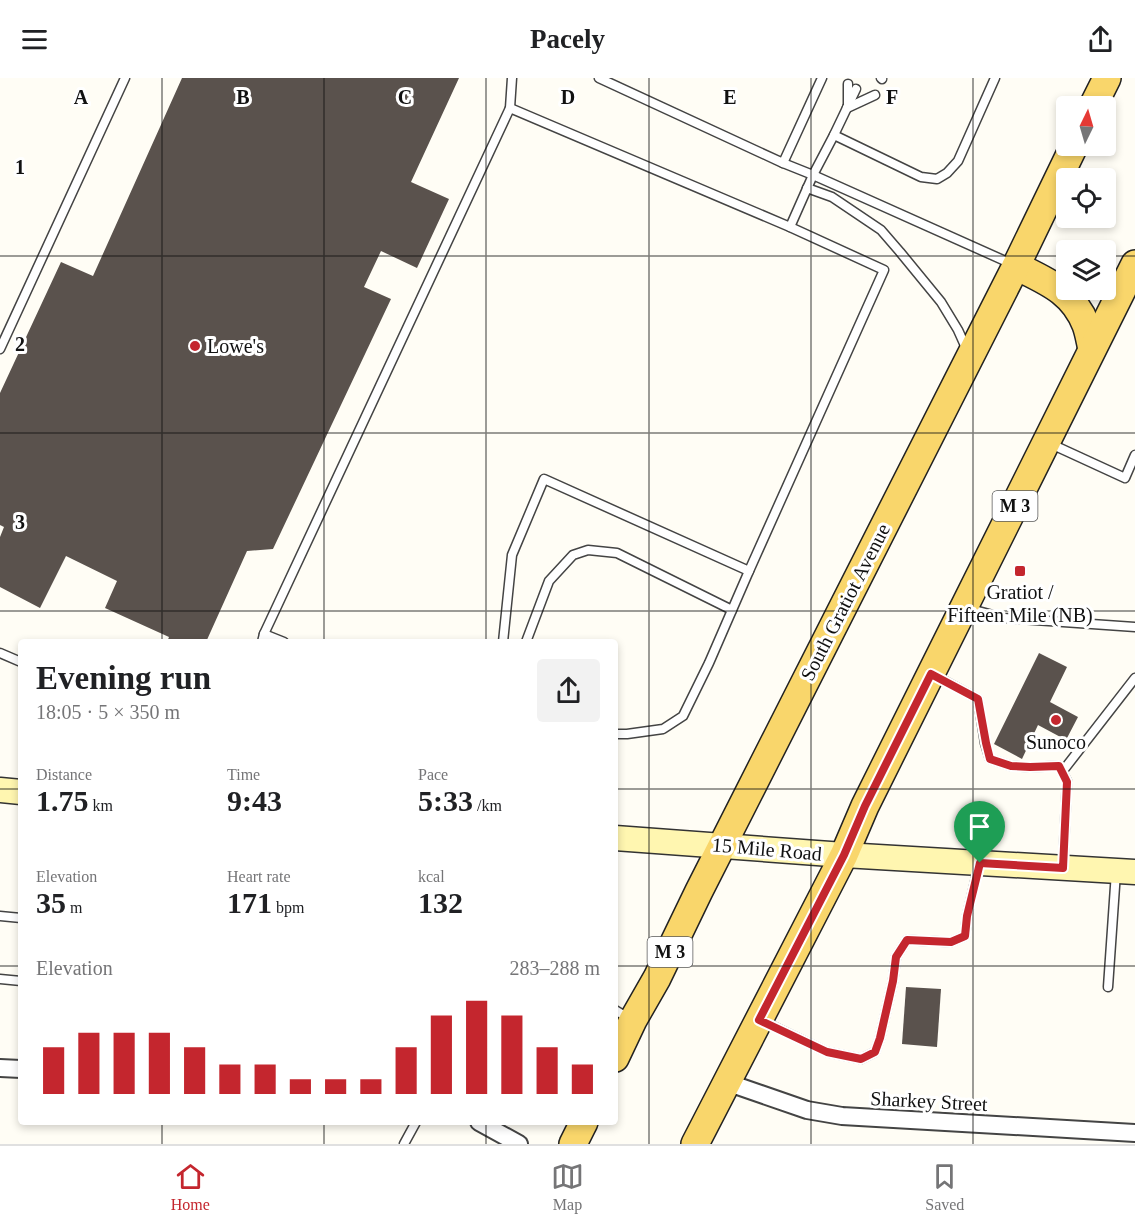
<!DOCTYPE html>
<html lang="en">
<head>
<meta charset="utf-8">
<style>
  :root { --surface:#fff; --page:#f2f2f2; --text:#202124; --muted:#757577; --line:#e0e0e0; --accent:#c4262e }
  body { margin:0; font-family:"Times New Roman",serif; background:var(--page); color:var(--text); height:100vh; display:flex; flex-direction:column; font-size:22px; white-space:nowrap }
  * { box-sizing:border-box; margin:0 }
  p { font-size:20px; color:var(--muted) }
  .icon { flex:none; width:33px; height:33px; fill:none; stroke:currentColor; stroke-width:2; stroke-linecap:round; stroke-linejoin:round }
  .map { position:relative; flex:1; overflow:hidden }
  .side { position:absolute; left:18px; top:561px; width:600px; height:486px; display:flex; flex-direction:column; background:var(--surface); border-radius:6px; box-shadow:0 3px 9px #0003 }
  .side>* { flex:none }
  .needle { width:39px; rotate:5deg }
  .buttons { position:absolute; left:1056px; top:18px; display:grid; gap:12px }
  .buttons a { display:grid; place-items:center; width:60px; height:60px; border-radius:6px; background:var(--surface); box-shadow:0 3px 9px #0003; font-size:30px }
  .pin { position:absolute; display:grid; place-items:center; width:51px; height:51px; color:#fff; margin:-62px -26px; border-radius:50% 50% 50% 0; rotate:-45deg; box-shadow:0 0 6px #0007 }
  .pin .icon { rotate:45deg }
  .round { display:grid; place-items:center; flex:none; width:63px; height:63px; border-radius:6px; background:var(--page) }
  .head { display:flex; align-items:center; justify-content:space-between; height:102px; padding:0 18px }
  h1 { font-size:33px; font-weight:600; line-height:45px }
  .metrics { display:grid; grid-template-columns:repeat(3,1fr); gap:9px; height:102px; padding:6px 18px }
  .metrics div { display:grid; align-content:center }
  .metrics b { font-size:30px; font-weight:600 }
  .metrics small { font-size:16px; font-weight:400 }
  .metrics p { font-size:16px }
  .chart { height:168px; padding:12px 18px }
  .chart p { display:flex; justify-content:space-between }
  .chart svg { width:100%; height:108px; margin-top:6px; stroke:var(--accent); stroke-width:6 }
  header { display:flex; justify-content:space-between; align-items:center; height:78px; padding:0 18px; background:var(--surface); font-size:27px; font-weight:600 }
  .tabs { display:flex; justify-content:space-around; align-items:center; height:84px; border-top:2px solid var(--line); background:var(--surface); font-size:16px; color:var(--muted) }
  .tabs a { display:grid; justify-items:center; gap:3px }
  .tabs .on { color:var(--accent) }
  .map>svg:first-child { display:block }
</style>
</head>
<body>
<header><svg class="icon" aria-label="menu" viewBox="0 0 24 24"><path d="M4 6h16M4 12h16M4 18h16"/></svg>Pacely<svg class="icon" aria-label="share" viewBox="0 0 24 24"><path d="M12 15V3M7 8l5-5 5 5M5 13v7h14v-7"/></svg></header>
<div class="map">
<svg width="1135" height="1066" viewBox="0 0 1135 1066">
  <rect width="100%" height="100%" fill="#fffdf5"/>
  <g fill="#5a524d">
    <polygon points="182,0 459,0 411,104 449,121 417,190 381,173 364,209 391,221 273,471 247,473 206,564 167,564 169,559 105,530 117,503 66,478 40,530 0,509 0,459 4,449 0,447 0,315 61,184 93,198"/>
    <polygon points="1039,575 1067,589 1050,624 1078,639 1066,662 1038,647 1022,681 994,666"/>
    <polygon points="906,909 941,911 937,969 902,966"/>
  </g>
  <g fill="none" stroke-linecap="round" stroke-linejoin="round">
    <defs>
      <g id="service">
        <polyline points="599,0 783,85 813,97 834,57 921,99 937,101 947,95 958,83 995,0"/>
        <polyline points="881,0 882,1"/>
        <polyline points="848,27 848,6"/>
        <polyline points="847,30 875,17"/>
        <polyline points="834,57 856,11"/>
        <polyline points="783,85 822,0"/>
        <polyline points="807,110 832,119 881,152 900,174 941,224 958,252 967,272"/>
        <polyline points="790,149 813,97 1012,186"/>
        <polyline points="0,271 125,0"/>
        <polyline points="1051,366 1125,400 1135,377"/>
        <polyline points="967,530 1004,540 1135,549"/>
        <polyline points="264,556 510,30 512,0"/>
        <polyline points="262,564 264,556 284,564"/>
        <polyline points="503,564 512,477 544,401 749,493 884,192 790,149 510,30"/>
        <polyline points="526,564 549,503 573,477 588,472 617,475 732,532"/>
        <polyline points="0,575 21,584"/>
        <polyline points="934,597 978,621 985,665 990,681 1011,688 1030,689 1059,688 1067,703 1063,789"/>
        <polyline points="615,656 627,656 663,651 683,638 709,585 749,493"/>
        <polyline points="1062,694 1135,600"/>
        <polyline points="0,838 21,840"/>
        <polyline points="0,901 21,903"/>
        <polyline points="1108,909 1116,794"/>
        <polyline points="615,932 630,941"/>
        <polyline points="762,943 827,974 861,981 875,974 880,960 893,903 896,879 907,862 951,864 965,858 967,838 979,787"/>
        <polyline points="404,1066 416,1044"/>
      </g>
      <g id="minor">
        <polyline points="0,990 21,991"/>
        <polyline points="726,1004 807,1032 842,1038 1135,1055"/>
        <polyline points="479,1044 519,1066"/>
      </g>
      <g id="secondary">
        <polyline points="0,712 21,714"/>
        <polyline points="615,760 844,777 1135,794"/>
      </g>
      <g id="primary">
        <polyline points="1093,28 1107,0"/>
        <path d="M1016 188C1046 203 1073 213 1086 247 1089 255 1090 263 1092 271"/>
        <polyline points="615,980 633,942 657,900 699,813 1016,188 1074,68"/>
        <polyline points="573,1066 584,1044"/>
        <polyline points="695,1066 844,777 865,728 1135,186"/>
      </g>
    </defs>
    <use href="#service" stroke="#444" stroke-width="11"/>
    <use href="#minor" stroke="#444" stroke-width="20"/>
    <use href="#secondary" stroke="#333" stroke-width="27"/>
    <use href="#primary" stroke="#222" stroke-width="30"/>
    <use href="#service" stroke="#fff" stroke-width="8"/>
    <use href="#minor" stroke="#fff" stroke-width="16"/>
    <use href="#secondary" stroke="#fff6b0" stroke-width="24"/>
    <use href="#primary" stroke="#f9d66b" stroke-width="27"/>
  </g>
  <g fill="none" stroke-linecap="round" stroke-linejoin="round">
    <defs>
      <polygon id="route" points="931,596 978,621 986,665 990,681 1011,688 1030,689 1059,688 1067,704 1063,790 980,785 967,838 965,858 951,864 907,862 896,879 893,903 880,960 875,974 861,981 827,974 759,942 844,777 865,728"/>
    </defs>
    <use href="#route" stroke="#fff" stroke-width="12"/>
    <use href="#route" stroke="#c4262e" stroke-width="8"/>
  </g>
  <path fill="none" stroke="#111" stroke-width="1.5" stroke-opacity="0.55" d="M162 0V564M324 0V564M486 0V564M649 0V1066M811 0V1066M973 0V1066M0 178H1066M1106 178H1135M0 355H1135M0 533H1135M0 711H21M615 711H1135M0 888H21M615 888H1135M162 1044V1066M324 1044V1066M486 1044V1066"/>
  <g fill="#c4262e" stroke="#fff" stroke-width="2">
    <circle cx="195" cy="268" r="6"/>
    <rect x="1014" y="487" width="12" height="12" rx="3"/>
    <circle cx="1056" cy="642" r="6"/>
  </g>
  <g text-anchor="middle" stroke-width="6" stroke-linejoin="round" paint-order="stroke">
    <g fill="#fff" stroke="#585858" stroke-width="1.5">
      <rect x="992.5" y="413" width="45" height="30" rx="4.5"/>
      <rect x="647.5" y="859" width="45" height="30" rx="4.5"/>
    </g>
    <g font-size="18" font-weight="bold" fill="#111">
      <text x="1015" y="434">M 3</text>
      <text x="670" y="880">M 3</text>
    </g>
    <g font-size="20" fill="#111" stroke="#fff">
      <text x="207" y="275" text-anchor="start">Lowe's</text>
      <text x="1020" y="521">Gratiot /<tspan x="1020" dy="23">Fifteen Mile (NB)</tspan></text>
      <text x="1056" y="671">Sunoco</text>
    </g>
    <g font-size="20" fill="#111" stroke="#fff">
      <text transform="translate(845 524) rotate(-63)" y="7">South Gratiot Avenue</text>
      <text transform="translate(767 771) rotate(5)" y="7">15 Mile Road</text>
      <text transform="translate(929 1023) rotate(3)" y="7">Sharkey Street</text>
    </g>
  </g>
  <g font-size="20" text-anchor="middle" font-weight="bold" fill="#111" stroke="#fff" stroke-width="6" stroke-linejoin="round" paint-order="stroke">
    <text x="81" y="26">A</text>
    <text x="243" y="26">B</text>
    <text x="405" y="26">C</text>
    <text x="568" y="26">D</text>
    <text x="730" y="26">E</text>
    <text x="892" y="26">F</text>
    <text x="20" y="96">1</text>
    <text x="20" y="273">2</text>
    <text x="20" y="451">3</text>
  </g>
</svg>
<div class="buttons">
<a><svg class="needle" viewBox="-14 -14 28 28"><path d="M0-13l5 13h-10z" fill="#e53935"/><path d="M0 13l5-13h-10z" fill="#757577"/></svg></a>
<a><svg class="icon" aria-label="locate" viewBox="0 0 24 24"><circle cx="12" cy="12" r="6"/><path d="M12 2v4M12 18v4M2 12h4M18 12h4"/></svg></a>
<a><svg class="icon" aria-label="layers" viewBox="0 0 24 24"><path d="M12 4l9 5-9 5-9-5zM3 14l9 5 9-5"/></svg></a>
</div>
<div class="pin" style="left:980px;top:785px;background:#1e9e55"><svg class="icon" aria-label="arrive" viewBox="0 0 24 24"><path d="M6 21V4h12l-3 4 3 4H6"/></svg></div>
<section class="side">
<div class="head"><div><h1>Evening run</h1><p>18:05 · 5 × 350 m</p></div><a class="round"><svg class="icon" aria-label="share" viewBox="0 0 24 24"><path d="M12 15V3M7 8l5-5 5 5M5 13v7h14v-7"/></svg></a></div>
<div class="metrics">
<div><p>Distance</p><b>1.75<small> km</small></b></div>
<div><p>Time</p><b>9:43</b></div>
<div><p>Pace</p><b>5:33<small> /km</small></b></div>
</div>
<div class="metrics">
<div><p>Elevation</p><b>35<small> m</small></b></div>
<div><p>Heart rate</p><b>171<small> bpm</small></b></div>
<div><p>kcal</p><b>132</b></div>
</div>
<div class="chart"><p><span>Elevation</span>283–288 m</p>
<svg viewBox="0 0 160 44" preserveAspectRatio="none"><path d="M5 44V25M15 44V19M25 44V19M35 44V19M45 44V25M55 44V32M65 44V32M75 44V38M85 44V38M95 44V38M105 44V25M115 44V12M125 44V6M135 44V12M145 44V25M155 44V32"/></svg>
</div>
</section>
</div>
<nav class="tabs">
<a class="on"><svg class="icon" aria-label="home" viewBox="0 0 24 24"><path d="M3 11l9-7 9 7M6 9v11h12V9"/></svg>Home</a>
<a><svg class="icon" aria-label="map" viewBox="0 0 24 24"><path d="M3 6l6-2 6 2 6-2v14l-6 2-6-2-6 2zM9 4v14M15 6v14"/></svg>Map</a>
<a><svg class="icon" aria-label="saved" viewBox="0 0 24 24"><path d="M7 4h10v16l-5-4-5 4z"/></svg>Saved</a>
</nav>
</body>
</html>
